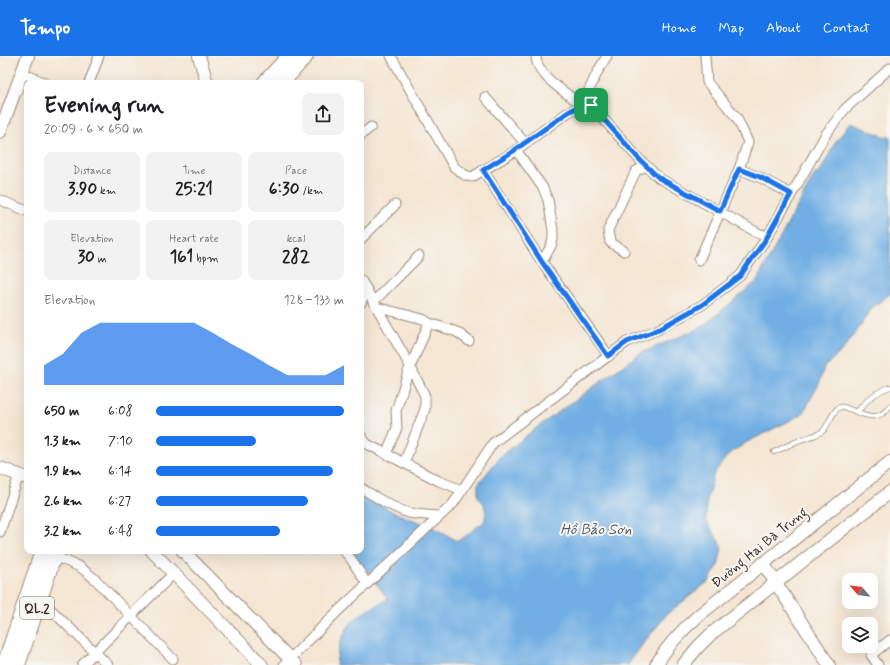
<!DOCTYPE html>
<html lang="en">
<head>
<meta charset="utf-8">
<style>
  :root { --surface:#fff; --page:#f2f2f2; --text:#202124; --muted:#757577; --accent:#1a73e8 }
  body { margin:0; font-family:Mynerve,sans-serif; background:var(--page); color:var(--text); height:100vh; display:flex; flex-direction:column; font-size:15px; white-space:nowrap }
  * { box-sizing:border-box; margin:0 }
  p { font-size:13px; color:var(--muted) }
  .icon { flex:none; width:22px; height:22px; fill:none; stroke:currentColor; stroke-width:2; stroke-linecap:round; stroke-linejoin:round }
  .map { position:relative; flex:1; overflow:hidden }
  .details { position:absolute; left:24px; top:24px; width:340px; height:474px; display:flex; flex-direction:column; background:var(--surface); border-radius:8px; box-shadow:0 4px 16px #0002 }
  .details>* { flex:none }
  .needle { width:26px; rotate:298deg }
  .controls { position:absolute; left:842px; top:517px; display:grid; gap:8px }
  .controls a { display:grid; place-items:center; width:36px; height:36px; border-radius:8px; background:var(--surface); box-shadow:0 4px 16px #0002; font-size:20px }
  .pin { position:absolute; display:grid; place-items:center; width:34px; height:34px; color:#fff; margin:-17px; border-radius:8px; box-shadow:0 2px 6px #0006 }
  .round { display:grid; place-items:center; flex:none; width:42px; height:42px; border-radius:8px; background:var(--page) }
  .summary { display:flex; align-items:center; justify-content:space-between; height:68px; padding:0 20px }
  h1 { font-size:22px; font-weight:700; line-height:30px }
  .figures { display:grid; grid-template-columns:repeat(3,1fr); gap:6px; height:68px; padding:4px 20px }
  .figures div { display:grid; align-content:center; border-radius:8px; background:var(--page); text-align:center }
  .figures b { font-size:17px; font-weight:700 }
  .figures small { font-size:11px; font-weight:400 }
  .figures p { font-size:11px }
  .chart { height:112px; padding:8px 20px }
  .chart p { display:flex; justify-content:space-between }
  .chart svg { width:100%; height:72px; margin-top:4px; fill:var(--accent); opacity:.7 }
  ul { padding:0 20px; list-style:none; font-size:13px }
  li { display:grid; grid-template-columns:64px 48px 1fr; align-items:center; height:30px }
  li i { height:10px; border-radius:5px; background:var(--accent) }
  header { display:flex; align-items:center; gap:24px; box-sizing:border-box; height:56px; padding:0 20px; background:var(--accent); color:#fff }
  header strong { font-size:19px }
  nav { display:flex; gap:22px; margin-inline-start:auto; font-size:14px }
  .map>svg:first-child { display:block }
</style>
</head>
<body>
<header>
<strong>Tempo</strong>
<nav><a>Home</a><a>Map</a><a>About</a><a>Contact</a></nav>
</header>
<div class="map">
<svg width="890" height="609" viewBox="0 0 890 609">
  <rect width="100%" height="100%" fill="#f6f6f2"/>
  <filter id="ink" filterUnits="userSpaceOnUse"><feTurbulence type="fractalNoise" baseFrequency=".025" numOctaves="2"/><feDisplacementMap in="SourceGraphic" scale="8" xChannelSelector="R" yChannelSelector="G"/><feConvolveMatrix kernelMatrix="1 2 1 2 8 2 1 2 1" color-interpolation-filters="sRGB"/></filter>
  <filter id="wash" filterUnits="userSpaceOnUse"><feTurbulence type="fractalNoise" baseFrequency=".012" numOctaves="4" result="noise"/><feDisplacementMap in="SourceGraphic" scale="16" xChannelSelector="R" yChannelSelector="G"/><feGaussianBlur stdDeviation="0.9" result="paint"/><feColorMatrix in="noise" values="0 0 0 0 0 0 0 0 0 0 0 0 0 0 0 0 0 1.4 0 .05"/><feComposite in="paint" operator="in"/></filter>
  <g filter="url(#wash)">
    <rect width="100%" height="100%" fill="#f5e6d3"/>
    <path fill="#70aee3" stroke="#566c80" d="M850 67 886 81 890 80V238L870 253 859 272 841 296 824 311 819 328 807 350 801 359 747 386 729 398 714 417 707 443 706 465 718 484 722 492 718 510 709 525 667 558 642 589 628 609H336C338 589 343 572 360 559 369 553 379 549 388 543L366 514 349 495H361V436L393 456 435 472 457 485C467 481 474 472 484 466L486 458 484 448 478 441V428L500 401 535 373 639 298 702 271 756 226 815 118H819L835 87Z"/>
  </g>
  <g filter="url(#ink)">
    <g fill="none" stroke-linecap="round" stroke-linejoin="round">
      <defs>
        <g id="lane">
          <path d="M857 356C867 344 875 336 890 331"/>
          <path d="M774 396C783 392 791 388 800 384 807 381 817 380 823 375 828 370 834 352 840 351 843 350 846 352 849 353 865 359 878 367 890 350"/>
        </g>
        <g id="street">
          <polyline points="391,0 454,111 465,119 472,121 512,97 567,57 582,49 591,49 640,104 659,122 758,177 767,180"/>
          <path d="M536 0C535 19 568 38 582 49L598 15 607 0"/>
          <polyline points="22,17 46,27"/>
          <polyline points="89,27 99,0"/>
          <polyline points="485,41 525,87"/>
          <polyline points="361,79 371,71"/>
          <polyline points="516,94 543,132 548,144 553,174 553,183 551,190 542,206"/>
          <polyline points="739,113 759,121 791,138"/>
          <polyline points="483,114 542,206 609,300"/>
          <polyline points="0,144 27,155"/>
          <polyline points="361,183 395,149"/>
          <polyline points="624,195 610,186 608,174 636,115 646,110"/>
          <polyline points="699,204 739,113 748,86 737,62 707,26 705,0"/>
          <polyline points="361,224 410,310 425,340 425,353 404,407"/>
          <polyline points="373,246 419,200"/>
          <polyline points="361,247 366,232"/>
          <polyline points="376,251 423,263 429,267 457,276 469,285"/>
          <polyline points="361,380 367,388 439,425 462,434"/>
          <polyline points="386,398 397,372 396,355 408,316 429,267"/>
          <path d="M361 432C376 441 392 452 409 457 419 459 430 459 440 460"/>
          <polyline points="0,476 19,419"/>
          <polyline points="344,495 351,503 367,528"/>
          <polyline points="54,500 80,511 95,523 173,603"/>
          <polyline points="40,543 108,609"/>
          <polyline points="82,609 173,518"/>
          <polyline points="284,609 337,556 453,448 493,387 627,286 657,274 702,249 740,220 766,183 826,78 845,53 890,12"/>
          <polyline points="878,609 871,599 890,584"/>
        </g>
        <g id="secondary">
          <polyline points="199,0 207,27"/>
          <polyline points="0,76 28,0"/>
          <polyline points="0,412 27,422"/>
          <polyline points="152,495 262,609"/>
          <polyline points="183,495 296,609"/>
          <polyline points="763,507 829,609"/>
          <path d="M656 609C667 590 681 575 698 560L890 406"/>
          <polyline points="683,609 698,591 711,578 890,436"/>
        </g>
        <g id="primary">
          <polyline points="264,27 289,0"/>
          <polyline points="282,27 306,0"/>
          <polyline points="4,609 42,495"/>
          <polyline points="18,609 56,495"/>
        </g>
      </defs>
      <use href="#lane" stroke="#988878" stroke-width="6"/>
      <use href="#street" stroke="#988878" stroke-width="11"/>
      <use href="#secondary" stroke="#988878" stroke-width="14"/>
      <use href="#primary" stroke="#988878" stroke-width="16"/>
      <use href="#lane" stroke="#fff" stroke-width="4.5"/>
      <use href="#street" stroke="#fff" stroke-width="9"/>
      <use href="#secondary" stroke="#fff" stroke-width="12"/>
      <use href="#primary" stroke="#fff" stroke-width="14"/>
    </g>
  </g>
  <g fill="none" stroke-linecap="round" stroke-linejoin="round" filter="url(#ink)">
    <defs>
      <polygon id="route" points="582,48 591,49 640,104 659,122 720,155 739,113 760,121 791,138 766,183 740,220 702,249 657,274 627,286 608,300 542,206 483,114 512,96 567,57"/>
    </defs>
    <use href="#route" stroke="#fff" stroke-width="8"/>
    <use href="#route" stroke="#1a73e8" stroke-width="5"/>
  </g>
  <g text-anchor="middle" stroke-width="4" stroke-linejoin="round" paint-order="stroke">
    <rect fill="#f6f6f2" stroke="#73675e" stroke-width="1" x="20" y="541" width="34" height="22" rx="3"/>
    <g font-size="13" font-weight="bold" fill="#3b2a1e">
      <text x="37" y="557">QL.2</text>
    </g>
    <g font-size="14" fill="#3b2a1e" stroke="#f6f6f2">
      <text transform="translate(759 491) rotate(-39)" y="5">Đường Hai Bà Trưng</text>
    </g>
    <g font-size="15" font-style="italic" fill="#4e5863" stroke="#f6f6f2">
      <text x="596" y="478">Hồ Bảo Sơn</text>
    </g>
  </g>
</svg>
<div class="controls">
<a><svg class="needle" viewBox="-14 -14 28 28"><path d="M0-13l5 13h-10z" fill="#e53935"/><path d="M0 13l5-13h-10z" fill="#757577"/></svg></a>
<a><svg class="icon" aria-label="layers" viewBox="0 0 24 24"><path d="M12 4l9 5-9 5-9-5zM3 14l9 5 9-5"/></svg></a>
</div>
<div class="pin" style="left:591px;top:49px;background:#1e9e55"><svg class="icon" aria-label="arrive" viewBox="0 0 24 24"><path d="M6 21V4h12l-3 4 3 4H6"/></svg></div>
<section class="details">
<div class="summary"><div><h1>Evening run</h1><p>20:09 · 6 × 650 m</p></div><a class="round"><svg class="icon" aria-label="share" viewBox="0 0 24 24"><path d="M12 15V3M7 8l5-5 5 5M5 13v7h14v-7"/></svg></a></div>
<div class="figures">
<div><p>Distance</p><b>3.90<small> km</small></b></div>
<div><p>Time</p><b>25:21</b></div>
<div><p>Pace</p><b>6:30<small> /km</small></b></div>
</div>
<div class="figures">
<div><p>Elevation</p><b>30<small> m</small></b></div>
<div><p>Heart rate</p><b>161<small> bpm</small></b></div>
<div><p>kcal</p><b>282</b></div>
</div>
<div class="chart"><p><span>Elevation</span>128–133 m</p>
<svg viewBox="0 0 160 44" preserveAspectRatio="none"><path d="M0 44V32L10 25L20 12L30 6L40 6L50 6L60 6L70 6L80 6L90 12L100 19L110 25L120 32L130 38L140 38L150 38L160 32V44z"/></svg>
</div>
<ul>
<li><b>650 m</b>6:08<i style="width:100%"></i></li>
<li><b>1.3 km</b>7:10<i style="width:53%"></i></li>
<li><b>1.9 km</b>6:14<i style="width:94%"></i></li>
<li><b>2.6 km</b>6:27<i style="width:81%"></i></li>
<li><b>3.2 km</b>6:48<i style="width:66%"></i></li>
</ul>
</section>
</div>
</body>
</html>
